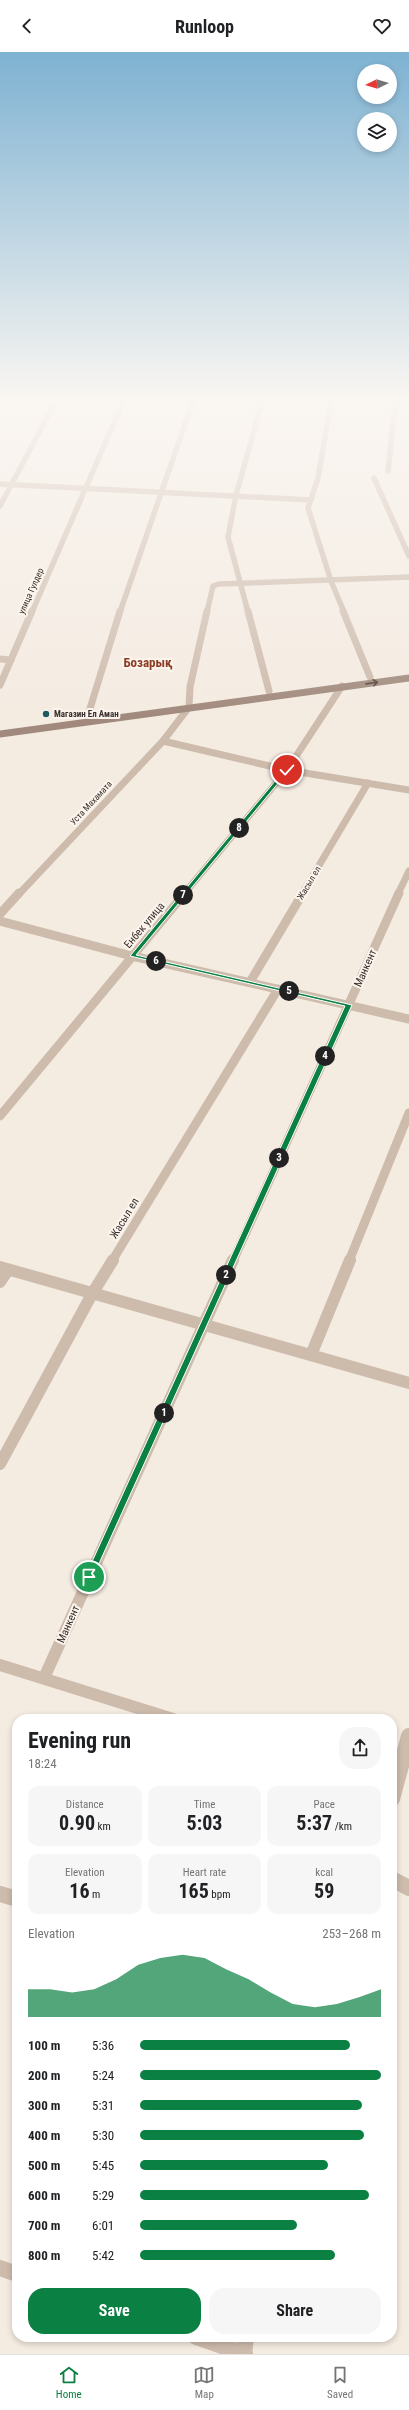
<!DOCTYPE html>
<html lang="en">
<head>
<meta charset="utf-8">
<style>
  :root { --surface:#fff; --page:#f6f6f6; --text:#202124; --muted:#757577; --line:#e0e0e0; --accent:#0b8043 }
  body { margin:0; font-family:"Roboto Condensed",sans-serif; background:var(--page); color:var(--text); height:100vh; display:flex; flex-direction:column; font-size:15px; white-space:nowrap }
  * { box-sizing:border-box; margin:0 }
  p { font-size:13px; color:var(--muted) }
  .icon { flex:none; width:22px; height:22px; fill:none; stroke:currentColor; stroke-width:2; stroke-linecap:round; stroke-linejoin:round }
  .map { position:relative; flex:1; overflow:hidden }
  .sheet { position:absolute; left:12px; top:1662px; width:385px; height:628px; display:flex; flex-direction:column; background:var(--surface); border-radius:16px; box-shadow:0 2px 6px #0003 }
  .sheet>* { flex:none }
  .needle { width:26px; rotate:265deg }
  .fabs { position:absolute; left:357px; top:12px; display:grid; gap:8px }
  .fabs a { display:grid; place-items:center; width:40px; height:40px; border-radius:50%; background:var(--surface); box-shadow:0 2px 6px #0003; font-size:20px }
  .pin { position:absolute; display:grid; place-items:center; width:34px; height:34px; color:#fff; margin:-17px; border:2px solid #fff; border-radius:50%; box-shadow:0 1px 4px #0007 }
  .km { position:absolute; width:20px; height:20px; margin:-10px; border-radius:50%; background:#222; color:#fff; font-size:11px; line-height:20px; text-align:center }
  .round { display:grid; place-items:center; flex:none; width:42px; height:42px; border-radius:16px; background:var(--page) }
  .headline { display:flex; align-items:center; justify-content:space-between; height:68px; padding:0 16px }
  h1 { font-size:22px; font-weight:700; line-height:30px }
  .stats { display:grid; grid-template-columns:repeat(3,1fr); gap:6px; height:68px; padding:4px 16px }
  .stats div { display:grid; align-content:center; border-radius:10px; background:var(--page); text-align:center }
  .stats b { font-size:20px; font-weight:700 }
  .stats small { font-size:11px; font-weight:400 }
  .stats p { font-size:11px }
  .chart { height:112px; padding:8px 16px }
  .chart p { display:flex; justify-content:space-between }
  .chart svg { width:100%; height:72px; margin-top:4px; fill:var(--accent); opacity:.7 }
  .action { display:flex; gap:8px; margin-top:auto; padding:8px 16px }
  .action a { flex:1; height:46px; border-radius:16px; background:var(--accent); color:#fff; font-size:16px; font-weight:700; line-height:46px; text-align:center }
  .action a+a { background:var(--page); color:var(--text) }
  ul { padding:0 16px; list-style:none; font-size:13px }
  li { display:grid; grid-template-columns:64px 48px 1fr; align-items:center; height:30px }
  li i { height:10px; border-radius:5px; background:var(--accent) }
  header { display:flex; justify-content:space-between; align-items:center; height:52px; padding:0 16px; background:var(--surface); font-size:18px; font-weight:700 }
  .tabs { display:flex; justify-content:space-around; align-items:center; height:56px; border-top:1px solid var(--line); background:var(--surface); font-size:11px; color:var(--muted) }
  .tabs a { display:grid; justify-items:center; gap:2px }
  .tabs .current { color:var(--accent) }
  .map>svg:first-child { display:block }
</style>
</head>
<body>
<header><svg class="icon" aria-label="back" viewBox="0 0 24 24"><path d="M15 5l-7 7 7 7"/></svg>Runloop<svg class="icon" aria-label="heart" viewBox="0 0 24 24"><path d="M12 20l-8-8c-3-5 5-10 8-4 3-6 11-1 8 4z"/></svg></header>
<div class="map">
<svg width="409" height="2302" viewBox="0 0 409 2302">
  <rect width="100%" height="100%" fill="#f4ebe1"/>
  <g fill="none" stroke-linecap="round" stroke-linejoin="round">
    <g stroke="#cdbbac" stroke-width="5.5">
      <polyline points="332,343 318,426 308,456 331,529 344,560"/>
      <polyline points="388,419 396,343"/>
      <polyline points="374,426 409,504"/>
      <polyline points="0,432 311,448"/>
      <polyline points="0,454 59,343"/>
      <polyline points="32,560 126,343"/>
      <polyline points="120,560 195,343"/>
      <polyline points="207,560 213,534 219,532 409,525"/>
      <polyline points="248,560 228,485 236,443 264,343"/>
    </g>
    <g stroke="#cdbbac" stroke-width="7">
      <polyline points="248,559 269,639"/>
      <polyline points="343,559 370,625"/>
      <polyline points="0,607 11,608"/>
      <polyline points="0,633 32,559"/>
      <polyline points="88,663 120,559"/>
      <polyline points="163,689 287,718 409,738"/>
      <polyline points="19,842 163,689 189,655 190,635 207,559"/>
      <polyline points="184,842 287,718 342,634"/>
      <polyline points="302,842 368,731"/>
      <polyline points="398,842 409,819"/>
    </g>
    <g stroke="#cdbbac" stroke-width="9">
      <polyline points="0,862 19,841"/>
      <polyline points="0,869 132,904 409,967"/>
      <polyline points="250,930 303,841"/>
      <polyline points="0,1064 185,841"/>
      <polyline points="112,1209 278,937"/>
      <polyline points="233,1209 399,841"/>
      <polyline points="349,1209 409,1061"/>
    </g>
    <g stroke="#cdbbac" stroke-width="12">
      <polyline points="0,1215 409,1331"/>
      <polyline points="0,1230 8,1218"/>
      <polyline points="311,1303 350,1208"/>
      <polyline points="0,1412 92,1242 113,1208"/>
      <polyline points="0,1613 173,1667"/>
      <polyline points="44,1626 233,1208"/>
    </g>
    <g stroke="#cdbbac" stroke-width="16">
      <polyline points="392,1747 409,1684"/>
      <polyline points="392,1827 409,1836"/>
      <polyline points="0,1842 17,1847"/>
      <polyline points="0,2216 17,2222"/>
      <polyline points="196,2285 245,2302"/>
      <polyline points="244,2302 246,2285"/>
    </g>
    <polyline stroke="#a18a7d" stroke-width="7" points="0,682 409,626"/>
  </g>
  <defs><path id="oneway-shaft" d="M-6 0H5M1.5-3L5.5 0L1.5 3" fill="none" stroke-width="1.6" stroke-linecap="round" stroke-linejoin="round"/></defs>
  <use stroke="#544640" href="#oneway-shaft" transform="translate(372 631) rotate(-8)"/>
  <linearGradient id="sky" x2="0" y2="1"><stop stop-color="#7eb2d2"/><stop offset="0.52" stop-color="#faf6f2"/><stop offset="1" stop-color="#faf6f2" stop-opacity="0"/></linearGradient>
  <rect width="409" height="665" fill="url(#sky)"/>
  <polygon fill="#0b8043" stroke="#fff" points="285,717 289,718 136,903 352,953 92,1527 89,1528 85,1525 345,954 130,904"/>
  <circle fill="#1f5a5e" stroke="#fbf5ee" stroke-width="1.5" cx="46" cy="662" r="4"/>
  <g text-anchor="middle" stroke-width="4" stroke-linejoin="round" paint-order="stroke">
    <g font-size="9" fill="#3b302b" stroke="#fbf5ee">
      <text transform="translate(31 539) rotate(-66)" y="3">улица Гулдер</text>
      <text transform="translate(91 751) rotate(-47)" y="3">Уста Махамата</text>
      <text transform="translate(309 831) rotate(-59)" y="3">Жасыл ел</text>
    </g>
    <g font-size="9" font-weight="bold" fill="#3b302b" stroke="#fbf5ee" text-anchor="start">
      <text x="54" y="665">Магазин Ел Аман</text>
    </g>
    <g font-size="11" fill="#3b302b" stroke="#fbf5ee">
      <text transform="translate(144 873) rotate(-50)" y="4">Енбек улица</text>
      <text transform="translate(365 916) rotate(-66)" y="4">Манкент</text>
      <text transform="translate(124 1166) rotate(-59)" y="4">Жасыл ел</text>
      <text transform="translate(68 1572) rotate(-66)" y="4">Манкент</text>
    </g>
    <g font-size="13" font-weight="bold" fill="#8c3b22" stroke="#fbf5ee">
      <text x="148" y="615">Бозарық</text>
    </g>
  </g>
</svg>
<div class="fabs">
<a><svg class="needle" viewBox="-14 -14 28 28"><path d="M0-13l5 13h-10z" fill="#e53935"/><path d="M0 13l5-13h-10z" fill="#757577"/></svg></a>
<a><svg class="icon" aria-label="layers" viewBox="0 0 24 24"><path d="M12 4l9 5-9 5-9-5zM3 14l9 5 9-5"/></svg></a>
</div>
<div class="pin" style="left:89px;top:1525px;background:#1e9e55"><svg class="icon" aria-label="arrive" viewBox="0 0 24 24"><path d="M6 21V4h12l-3 4 3 4H6"/></svg></div>
<div class="pin" style="left:287px;top:718px;background:#d93025"><svg class="icon" aria-label="check" viewBox="0 0 24 24"><path d="M5 12l5 5 9-10"/></svg></div>
<b class="km" style="left:164px;top:1361px">1</b>
<b class="km" style="left:226px;top:1223px">2</b>
<b class="km" style="left:279px;top:1106px">3</b>
<b class="km" style="left:325px;top:1004px">4</b>
<b class="km" style="left:289px;top:939px">5</b>
<b class="km" style="left:156px;top:909px">6</b>
<b class="km" style="left:183px;top:843px">7</b>
<b class="km" style="left:239px;top:776px">8</b>
<section class="sheet">
<div class="headline"><div><h1>Evening run</h1><p>18:24</p></div><a class="round"><svg class="icon" aria-label="share" viewBox="0 0 24 24"><path d="M12 15V3M7 8l5-5 5 5M5 13v7h14v-7"/></svg></a></div>
<div class="stats">
<div><p>Distance</p><b>0.90<small> km</small></b></div>
<div><p>Time</p><b>5:03</b></div>
<div><p>Pace</p><b>5:37<small> /km</small></b></div>
</div>
<div class="stats">
<div><p>Elevation</p><b>16<small> m</small></b></div>
<div><p>Heart rate</p><b>165<small> bpm</small></b></div>
<div><p>kcal</p><b>59</b></div>
</div>
<div class="chart"><p><span>Elevation</span>253–268 m</p>
<svg viewBox="0 0 160 44" preserveAspectRatio="none"><path d="M0 44V27L10 27L20 29L30 27L40 21L50 12L60 8L70 6L80 8L90 15L100 21L110 29L120 36L130 38L140 36L150 32L160 27V44z"/></svg>
</div>
<ul>
<li><b>100 m</b>5:36<i style="width:87%"></i></li>
<li><b>200 m</b>5:24<i style="width:100%"></i></li>
<li><b>300 m</b>5:31<i style="width:92%"></i></li>
<li><b>400 m</b>5:30<i style="width:93%"></i></li>
<li><b>500 m</b>5:45<i style="width:78%"></i></li>
<li><b>600 m</b>5:29<i style="width:95%"></i></li>
<li><b>700 m</b>6:01<i style="width:65%"></i></li>
<li><b>800 m</b>5:42<i style="width:81%"></i></li>
</ul>
<div class="action"><a>Save</a><a>Share</a></div>
</section>
</div>
<nav class="tabs">
<a class="current"><svg class="icon" aria-label="home" viewBox="0 0 24 24"><path d="M3 11l9-7 9 7M6 9v11h12V9"/></svg>Home</a>
<a><svg class="icon" aria-label="map" viewBox="0 0 24 24"><path d="M3 6l6-2 6 2 6-2v14l-6 2-6-2-6 2zM9 4v14M15 6v14"/></svg>Map</a>
<a><svg class="icon" aria-label="saved" viewBox="0 0 24 24"><path d="M7 4h10v16l-5-4-5 4z"/></svg>Saved</a>
</nav>
</body>
</html>
